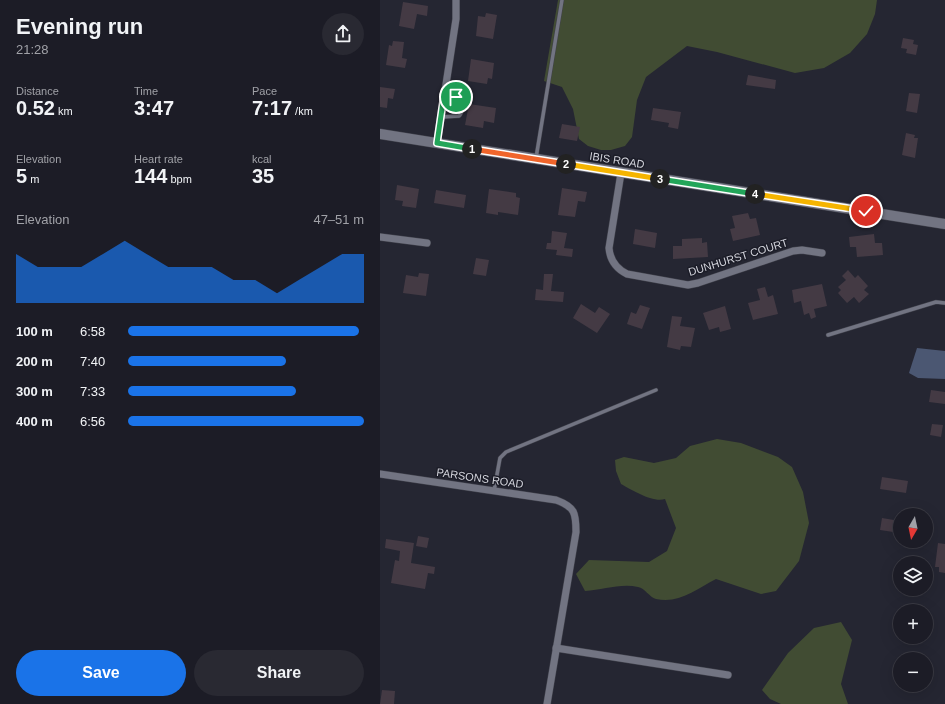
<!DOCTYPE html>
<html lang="en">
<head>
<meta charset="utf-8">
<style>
  :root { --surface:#1c1c26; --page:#292932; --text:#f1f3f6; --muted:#a0a1a7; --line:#3a3a43; --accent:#1a73e8 }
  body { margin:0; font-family:Helvetica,sans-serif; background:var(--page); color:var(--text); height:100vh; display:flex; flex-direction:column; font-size:15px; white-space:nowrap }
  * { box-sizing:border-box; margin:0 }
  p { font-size:13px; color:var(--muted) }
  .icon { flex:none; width:22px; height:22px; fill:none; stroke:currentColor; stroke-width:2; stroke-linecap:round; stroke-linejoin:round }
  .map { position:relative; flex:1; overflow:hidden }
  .panel { display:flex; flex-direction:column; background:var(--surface); width:380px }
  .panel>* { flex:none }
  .needle { width:26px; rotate:189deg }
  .tools { position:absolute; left:513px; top:508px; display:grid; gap:8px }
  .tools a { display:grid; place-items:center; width:40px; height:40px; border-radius:50%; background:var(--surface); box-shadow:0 4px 16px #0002,0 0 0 1px var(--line); font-size:20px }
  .pin { position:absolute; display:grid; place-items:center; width:34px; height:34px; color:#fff; margin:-17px; border:2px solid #fff; border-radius:50%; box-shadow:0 1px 4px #0007 }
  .km { position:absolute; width:20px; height:20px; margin:-10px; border-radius:50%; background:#222; color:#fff; font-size:11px; line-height:20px; text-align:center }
  .round { display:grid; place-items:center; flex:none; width:42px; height:42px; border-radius:21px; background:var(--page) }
  .head { display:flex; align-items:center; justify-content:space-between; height:68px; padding:0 16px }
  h1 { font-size:22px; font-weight:700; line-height:30px }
  .stats { display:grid; grid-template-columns:repeat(3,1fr); gap:6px; height:68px; padding:4px 16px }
  .stats div { display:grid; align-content:center }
  .stats b { font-size:20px; font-weight:700 }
  .stats small { font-size:11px; font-weight:400 }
  .stats p { font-size:11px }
  .chart { height:112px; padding:8px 16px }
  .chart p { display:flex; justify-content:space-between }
  .chart svg { width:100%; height:72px; margin-top:4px; fill:var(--accent); opacity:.7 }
  .cta { display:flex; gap:8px; margin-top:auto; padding:8px 16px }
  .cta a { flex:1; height:46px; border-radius:24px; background:var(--accent); color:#fff; font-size:16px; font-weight:700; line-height:46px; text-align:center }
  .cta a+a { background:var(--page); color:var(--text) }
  ul { padding:0 16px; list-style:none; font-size:13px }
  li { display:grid; grid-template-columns:64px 48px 1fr; align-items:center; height:30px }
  li i { height:10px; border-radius:5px; background:var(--accent) }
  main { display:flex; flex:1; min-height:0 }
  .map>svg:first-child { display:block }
</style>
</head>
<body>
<main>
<section class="panel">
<div class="head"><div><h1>Evening run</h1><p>21:28</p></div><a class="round"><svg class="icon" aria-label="share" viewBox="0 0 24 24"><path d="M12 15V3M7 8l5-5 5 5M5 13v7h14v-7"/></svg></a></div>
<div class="stats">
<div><p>Distance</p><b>0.52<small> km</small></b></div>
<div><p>Time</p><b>3:47</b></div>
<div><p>Pace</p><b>7:17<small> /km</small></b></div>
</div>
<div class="stats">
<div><p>Elevation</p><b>5<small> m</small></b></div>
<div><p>Heart rate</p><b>144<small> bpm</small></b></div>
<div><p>kcal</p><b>35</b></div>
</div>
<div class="chart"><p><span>Elevation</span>47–51 m</p>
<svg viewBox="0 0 160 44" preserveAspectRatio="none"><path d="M0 44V14L10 22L20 22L30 22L40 14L50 6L60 14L70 22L80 22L90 22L100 30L110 30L120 38L130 30L140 22L150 14L160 14V44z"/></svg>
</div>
<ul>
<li><b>100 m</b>6:58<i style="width:98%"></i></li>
<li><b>200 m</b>7:40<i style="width:67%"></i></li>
<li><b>300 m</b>7:33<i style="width:71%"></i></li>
<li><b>400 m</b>6:56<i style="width:100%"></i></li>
</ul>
<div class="cta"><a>Save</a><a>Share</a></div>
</section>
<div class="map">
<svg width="565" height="704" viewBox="0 0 565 704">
  <rect width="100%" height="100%" fill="#252632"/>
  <g fill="#414c33">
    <polygon points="178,0 497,0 495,14 487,34 470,53 444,68 415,73 337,52 307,46 266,77 257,100 252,137 245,146 231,150 221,150 208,146 199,139 193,109 182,87 164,81"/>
    <path d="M337 439 361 443 398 457 412 467 423 492 429 523 419 561 396 591 381 594 336 579C315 590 299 604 276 599 269 597 265 588 258 587 241 583 223 590 205 591L196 574 209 560 269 562 287 551 296 528 285 499C273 503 252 490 241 484L236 471 235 460 244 457 274 463 296 458 310 446Z"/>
    <polygon points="461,622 472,640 461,684 468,704 401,704 390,699 382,690 408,653 434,628"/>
  </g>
  <polygon fill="#4b5772" points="537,348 565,351 565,379 538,378 529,373"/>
  <g fill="#443a44">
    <polygon points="23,2 48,6 47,16 37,14 34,29 19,26"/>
    <polygon points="106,13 117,15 113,39 96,36 98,16 105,17"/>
    <polygon points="523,38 534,40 533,44 538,45 536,55 526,53 527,49 521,48"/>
    <polygon points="13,41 24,42 22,58 27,59 25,68 6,65 9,45 12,46"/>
    <polygon points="91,59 114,63 112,79 108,78 107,84 88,81"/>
    <polygon points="368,75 396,80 395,89 366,85"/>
    <polygon points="0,87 15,89 13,99 8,98 7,108 0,107"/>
    <polygon points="529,93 540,94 537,113 526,111"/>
    <polygon points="89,104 116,108 114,123 104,121 103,128 85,125"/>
    <polygon points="273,108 301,112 298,129 288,127 289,123 271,120"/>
    <polygon points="182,124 200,127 197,141 179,138"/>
    <polygon points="526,133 535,135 534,138 538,138 535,158 522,155"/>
    <polygon points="17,185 39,189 36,208 22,206 23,201 15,200"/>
    <polygon points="182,188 207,192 205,202 198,201 195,217 178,215"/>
    <polygon points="109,189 136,193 136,197 140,198 138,215 118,212 118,215 106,213"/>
    <polygon points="56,190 86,195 84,208 54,203"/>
    <polygon points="368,213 370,219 376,218 380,235 353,241 350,229 355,228 352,216"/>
    <polygon points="255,229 277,233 275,248 253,244"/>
    <polygon points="172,231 187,233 184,248 193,249 192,257 176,255 177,250 166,249 167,243 171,243"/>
    <polygon points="494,234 495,243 502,243 503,255 477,257 476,247 470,247 469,237"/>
    <polygon points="322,238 322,243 327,242 328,257 293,259 293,246 302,246 302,239"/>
    <polygon points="96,258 109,260 106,276 93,274"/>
    <polygon points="468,270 475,278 478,275 488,286 484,290 489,294 479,303 474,297 467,303 458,293 461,290 458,287 466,280 462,276"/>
    <polygon points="39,273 49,274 46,296 23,293 26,275 38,277"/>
    <polygon points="164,274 173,274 171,291 184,292 183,302 155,300 156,289 163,290"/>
    <polygon points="442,284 447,306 434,309 436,317 431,319 429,313 424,315 421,301 414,303 412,290"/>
    <polygon points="385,287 388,297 393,295 398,314 373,320 368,303 380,300 377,289"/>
    <polygon points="201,304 215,313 219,307 230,314 217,333 193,318"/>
    <polygon points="260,305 270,308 262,329 247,324 251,312 256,314"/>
    <polygon points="345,306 351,329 340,332 339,327 329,330 323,313"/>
    <polygon points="292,316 302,317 300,326 315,328 311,347 301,346 300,350 287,347"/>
    <polygon points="551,390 565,392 565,404 549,402"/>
    <polygon points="552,424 563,425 561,437 550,435"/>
    <polygon points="502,477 528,481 526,493 500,489"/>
    <polygon points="502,518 520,521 520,533 500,530"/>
    <polygon points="38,536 49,538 47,548 36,546"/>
    <polygon points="6,539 34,543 31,563 55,567 54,574 48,573 45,589 11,583 15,560 19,561 20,551 5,548"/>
    <polygon points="558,543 565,544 565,573 559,572 559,567 555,567"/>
    <polygon points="2,690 15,691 14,704 0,704"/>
  </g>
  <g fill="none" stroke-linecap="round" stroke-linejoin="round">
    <defs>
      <g id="lane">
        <path d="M61 117 79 116C83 112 83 104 81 100L64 95"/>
        <polyline points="156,158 182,0"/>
        <polyline points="448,335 556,302 565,303"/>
        <polyline points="114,491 120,458 126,452 276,390"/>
      </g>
      <g id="street">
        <polyline points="57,143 76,19 76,0"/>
        <path d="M241 173 229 248C230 260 237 269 247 274L308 285 318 283 413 251 422 250 442 253"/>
        <polyline points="0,237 47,243"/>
        <path d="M0 474 176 500C195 507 196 513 196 532L167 704"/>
        <polyline points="176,648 348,675"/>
      </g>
      <polyline id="secondary" points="0,134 565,224"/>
    </defs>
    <use href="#lane" stroke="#41424c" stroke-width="4.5"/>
    <use href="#street" stroke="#41424c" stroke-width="8"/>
    <use href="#secondary" stroke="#41424c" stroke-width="11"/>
    <use href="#lane" stroke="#727482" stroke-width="3.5"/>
    <use href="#street" stroke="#727482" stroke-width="7"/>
    <use href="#secondary" stroke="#727482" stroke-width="10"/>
  </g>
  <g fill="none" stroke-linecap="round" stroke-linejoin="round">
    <defs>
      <polyline id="split-1" points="76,97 64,95 57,143 92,149"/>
      <polyline id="split-2" points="92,149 186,164"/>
      <polyline id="split-3" points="186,164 280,179"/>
      <polyline id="split-4" points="280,179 375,194"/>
      <polyline id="split-5" points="375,194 486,211"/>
    </defs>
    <use href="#split-1" stroke="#fff" stroke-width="8"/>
    <use href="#split-2" stroke="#fff" stroke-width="8"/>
    <use href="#split-3" stroke="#fff" stroke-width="8"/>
    <use href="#split-4" stroke="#fff" stroke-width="8"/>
    <use href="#split-5" stroke="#fff" stroke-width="8"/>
    <use href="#split-1" stroke="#22a559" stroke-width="5"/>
    <use href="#split-2" stroke="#f0652b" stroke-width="5"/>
    <use href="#split-3" stroke="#f5b400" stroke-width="5"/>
    <use href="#split-4" stroke="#22a559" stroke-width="5"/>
    <use href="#split-5" stroke="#f5b400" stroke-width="5"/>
  </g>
  <g text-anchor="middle" stroke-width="3" stroke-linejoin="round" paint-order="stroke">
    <g font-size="11" fill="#d3d4dc" stroke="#1c1d28">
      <text transform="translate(237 160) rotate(9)" y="4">IBIS ROAD</text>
      <text transform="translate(358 257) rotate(-17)" y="4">DUNHURST COURT</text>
      <text transform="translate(100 478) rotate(8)" y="4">PARSONS ROAD</text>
    </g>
  </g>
</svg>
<div class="tools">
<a><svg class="needle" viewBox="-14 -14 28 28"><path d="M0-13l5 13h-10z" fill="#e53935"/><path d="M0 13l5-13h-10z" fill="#a0a1a7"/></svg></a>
<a><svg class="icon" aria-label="layers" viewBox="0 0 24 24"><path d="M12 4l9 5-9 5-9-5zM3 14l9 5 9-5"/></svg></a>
<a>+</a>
<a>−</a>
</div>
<div class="pin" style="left:76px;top:97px;background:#1e9e55"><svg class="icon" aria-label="arrive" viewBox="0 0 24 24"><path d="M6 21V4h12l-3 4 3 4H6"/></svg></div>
<div class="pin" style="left:486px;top:211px;background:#d93025"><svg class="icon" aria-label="check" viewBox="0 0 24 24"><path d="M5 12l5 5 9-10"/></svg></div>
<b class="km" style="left:92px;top:149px">1</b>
<b class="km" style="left:186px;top:164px">2</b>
<b class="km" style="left:280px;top:179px">3</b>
<b class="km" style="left:375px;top:194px">4</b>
</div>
</main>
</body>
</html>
